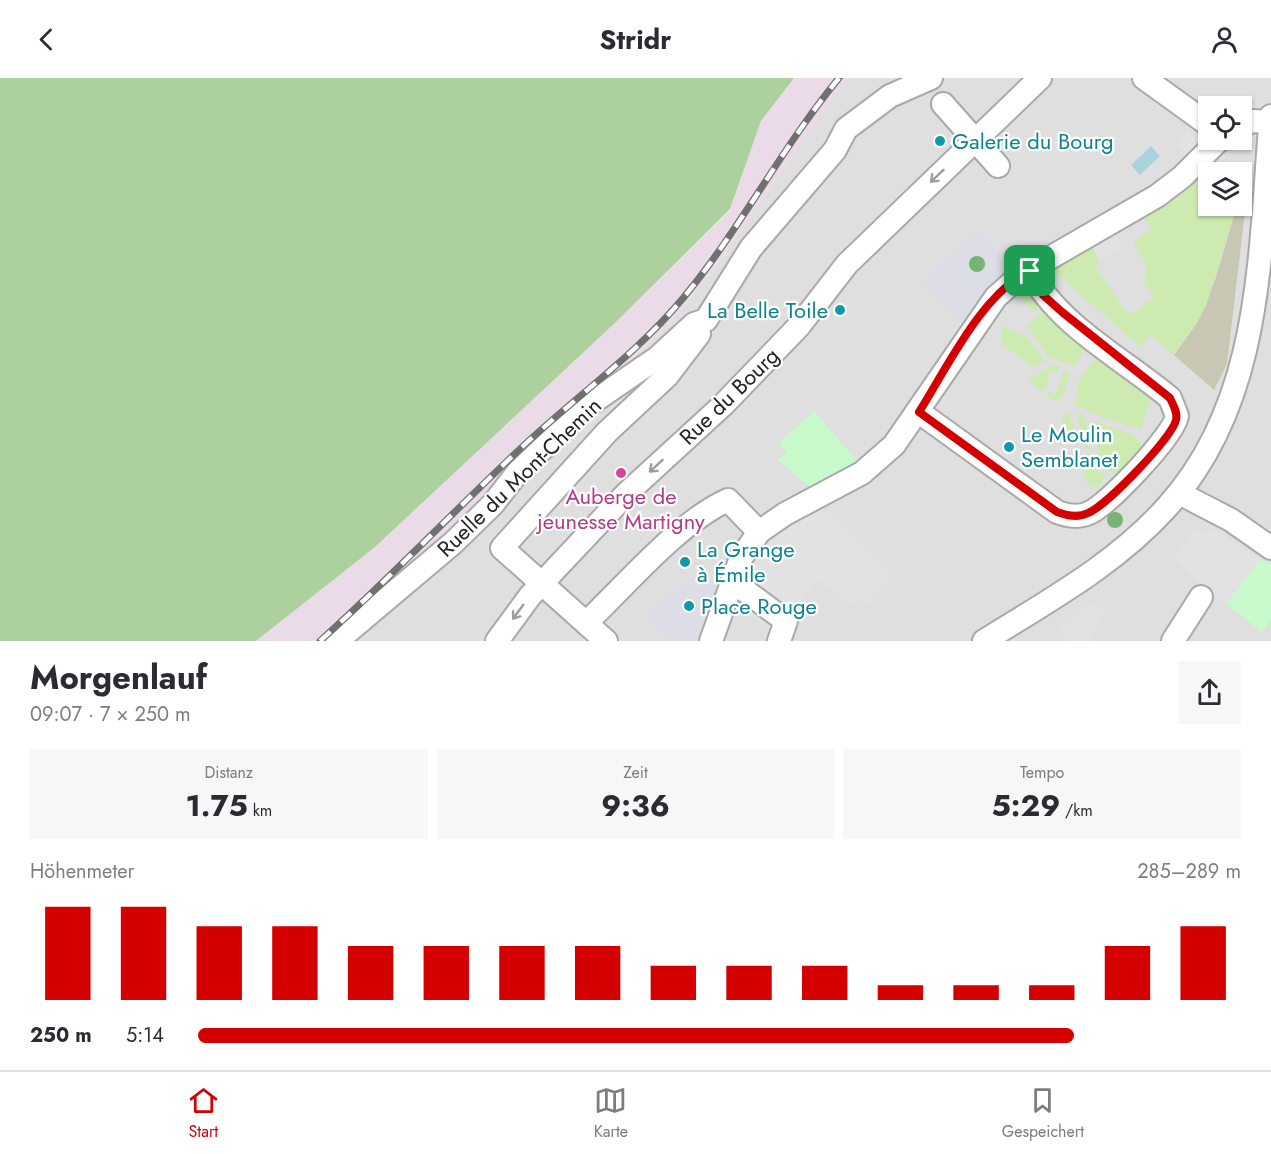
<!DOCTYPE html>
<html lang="de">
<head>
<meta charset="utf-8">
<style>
  :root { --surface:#fff; --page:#f7f7f7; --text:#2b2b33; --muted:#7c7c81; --line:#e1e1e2; --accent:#d40000 }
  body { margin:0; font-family:Jost,sans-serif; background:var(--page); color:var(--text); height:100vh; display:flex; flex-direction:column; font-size:22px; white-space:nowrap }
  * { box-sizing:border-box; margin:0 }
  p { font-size:20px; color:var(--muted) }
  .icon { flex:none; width:33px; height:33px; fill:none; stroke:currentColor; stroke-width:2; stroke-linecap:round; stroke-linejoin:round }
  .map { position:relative; height:563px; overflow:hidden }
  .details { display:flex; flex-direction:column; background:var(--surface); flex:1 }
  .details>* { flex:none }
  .controls { position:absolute; left:1198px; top:18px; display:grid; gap:12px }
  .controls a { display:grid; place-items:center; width:54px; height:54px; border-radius:0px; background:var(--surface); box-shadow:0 2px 4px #0004; font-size:30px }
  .pin { position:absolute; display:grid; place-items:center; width:51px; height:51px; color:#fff; margin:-26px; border-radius:12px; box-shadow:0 3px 9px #0006 }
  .round { display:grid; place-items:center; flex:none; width:63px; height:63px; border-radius:0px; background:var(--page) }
  .overview { display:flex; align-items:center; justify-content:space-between; height:102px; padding:0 30px }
  h1 { font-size:33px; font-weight:700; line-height:45px }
  .figures { display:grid; grid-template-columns:repeat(3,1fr); gap:9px; height:102px; padding:6px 30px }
  .figures div { display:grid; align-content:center; border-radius:0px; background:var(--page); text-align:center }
  .figures b { font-size:30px; font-weight:700 }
  .figures small { font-size:16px; font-weight:400 }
  .figures p { font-size:16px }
  .chart { height:168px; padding:12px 30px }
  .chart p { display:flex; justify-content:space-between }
  .chart svg { width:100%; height:108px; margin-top:6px; stroke:var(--accent); stroke-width:6 }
  ul { padding:0 30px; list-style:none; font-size:20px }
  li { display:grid; grid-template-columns:96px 72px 1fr; align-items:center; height:45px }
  li i { height:15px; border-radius:8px; background:var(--accent) }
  header { display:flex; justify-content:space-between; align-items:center; height:78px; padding:0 30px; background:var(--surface); font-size:27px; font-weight:700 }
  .tab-bar { display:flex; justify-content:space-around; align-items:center; height:84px; border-top:2px solid var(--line); background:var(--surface); font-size:16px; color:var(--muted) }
  .tab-bar a { display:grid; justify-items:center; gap:3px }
  .tab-bar .current { color:var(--accent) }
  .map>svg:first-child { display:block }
</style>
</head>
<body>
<header><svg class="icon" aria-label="back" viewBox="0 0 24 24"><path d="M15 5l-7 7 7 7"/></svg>Stridr<svg class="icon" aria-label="person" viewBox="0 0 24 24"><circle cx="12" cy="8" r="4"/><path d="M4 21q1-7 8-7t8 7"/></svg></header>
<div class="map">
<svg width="1271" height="563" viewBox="0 0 1271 563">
  <rect width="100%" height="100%" fill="#f2efe9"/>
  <path fill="#e0dfdf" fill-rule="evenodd" d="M850 0H1271V563H332L667 248 715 190 841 7ZM1209 28H1242V62H1209ZM1209 94H1242V128H1209Z"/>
  <polygon fill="#ebdbe8" points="794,0 850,0 841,8 715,190 667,248 332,563 256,563 375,469 617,243 730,132 761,43"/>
  <polygon fill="#c7c7b4" points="1248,108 1227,286 1214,312 1174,277 1197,245 1215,202 1237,128 1242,128 1242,116"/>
  <g fill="#cdebb0">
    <polygon points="1201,91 1209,98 1209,128 1237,128 1207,225 1197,245 1174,277 1150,257 1140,269 1050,189 1090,166 1100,183 1095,188 1129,237 1155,220 1144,204 1147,189 1133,164 1152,150 1141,138"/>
    <polygon points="1023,207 1039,231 1034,234 1014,214"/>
    <polygon points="1043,232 1088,266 1075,288 1050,280 1027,248"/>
    <polygon points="1003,248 1027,259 1045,283 1033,290 1001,265"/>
    <polygon points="1096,280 1129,298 1152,316 1141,351 1106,341 1073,326 1077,322 1079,301"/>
    <polygon points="1052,287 1060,289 1057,295 1052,293 1048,297 1049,305 1042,315 1028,302"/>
    <polygon points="1065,291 1070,294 1064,317 1055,324 1046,317 1049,314 1055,316"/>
    <polygon points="1075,332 1086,341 1089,374 1086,370"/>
    <polygon points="1067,334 1080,364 1079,365 1068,355 1060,357 1064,336"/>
    <polygon points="1094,343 1132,356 1146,371 1121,401 1099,387"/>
    <polygon points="1092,389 1106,398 1096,411 1089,407 1082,396"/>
  </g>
  <polygon fill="#add19e" points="0,0 794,0 761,43 730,131 617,243 375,469 256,563 0,563"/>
  <g fill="#c8facc">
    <polygon points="814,333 858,384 812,411 778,382 787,375 779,365"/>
    <polygon points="1260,481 1271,487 1271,541 1262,554 1226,526"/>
  </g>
  <g fill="#e2e2e2">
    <polygon points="1186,53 1203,63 1189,78 1176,67"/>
    <polygon points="1115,155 1122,169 1100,183 1090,166"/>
    <polygon points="820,428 892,497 867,526 860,522 850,526 817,502 776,555 731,526 745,487 773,447"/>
    <polygon points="1194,451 1222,455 1260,481 1226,526 1199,505 1175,480"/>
    <polygon points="1091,525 1106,534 1091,563 1069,563 1059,552"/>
  </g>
  <g fill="#dddde8">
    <polygon points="979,153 1022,196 966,245 928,214 923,202 942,183"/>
    <polygon points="696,496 722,518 709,563 669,563 650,546 652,533"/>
  </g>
  <polygon fill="#aad3df" points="1151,68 1160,78 1140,97 1131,87"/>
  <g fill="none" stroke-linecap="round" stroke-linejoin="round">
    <defs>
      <g id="minor">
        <polyline points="1144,0 1209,47"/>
        <polyline points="943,26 998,88"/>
        <polyline points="1242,48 1252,43 1270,44"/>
        <path d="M919 334 1057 434C1068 438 1078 440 1089 435 1108 427 1174 357 1177 338L1170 320C1125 282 1056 246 1030 193"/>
        <polyline points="1179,415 1231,442 1271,470"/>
        <polyline points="732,503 786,543 779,563"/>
        <path d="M586 545C625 508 680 443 728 422L759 454"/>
        <polyline points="337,563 453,465 493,426 518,394 587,328 657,280 694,246 706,242 751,170 835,72 846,51 890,18 931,0"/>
        <polyline points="497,563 530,518 627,415 723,327 799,248 847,186 1040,0"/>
        <polyline points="606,563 502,470 607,354 667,298 699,256"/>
        <polyline points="711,563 741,480 759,454 785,436 862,395 894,367 996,219 1022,196 1157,118 1182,99 1219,62"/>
        <path d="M984 563C1048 523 1116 486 1167 429 1264 322 1259 173 1271 38"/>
        <polyline points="1173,563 1201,519"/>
      </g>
    </defs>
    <use href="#minor" stroke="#a9a9a9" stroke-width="26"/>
    <use href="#minor" stroke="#fff" stroke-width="22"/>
    <defs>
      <path id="rail" d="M320 563C389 501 453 434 520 371 574 320 637 276 684 219 741 150 782 69 839 0"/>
    </defs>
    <use href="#rail" stroke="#707070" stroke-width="7"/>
    <use href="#rail" stroke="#fff" stroke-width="4.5" stroke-dasharray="14" stroke-linecap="butt"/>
  </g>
  <g fill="#74b475">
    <circle cx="977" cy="186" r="8"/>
    <circle cx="1115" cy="442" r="8"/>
  </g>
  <defs><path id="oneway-shaft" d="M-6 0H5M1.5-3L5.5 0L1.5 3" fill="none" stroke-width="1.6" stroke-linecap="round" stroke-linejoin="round" transform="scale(1.5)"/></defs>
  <g stroke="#9c9c9c">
    <use href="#oneway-shaft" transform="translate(937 98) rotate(137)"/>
    <use href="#oneway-shaft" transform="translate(656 388) rotate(137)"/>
    <use href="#oneway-shaft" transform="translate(518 534) rotate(126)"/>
  </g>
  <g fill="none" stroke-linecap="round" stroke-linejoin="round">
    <defs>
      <path id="route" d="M1030 193 1043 217 1062 234 1170 320C1173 327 1178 334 1176 342 1172 360 1106 428 1088 435 1078 440 1068 438 1057 434L919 334C947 290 982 215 1030 193Z"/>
    </defs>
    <use href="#route" stroke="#fff" stroke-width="12"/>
    <use href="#route" stroke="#d40000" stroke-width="8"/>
  </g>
  <g fill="#0f9aa8" stroke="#fff" stroke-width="2">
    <circle cx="940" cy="63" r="6"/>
    <circle cx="840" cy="232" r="6"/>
    <circle cx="1009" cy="369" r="6"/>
    <circle cx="685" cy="484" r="6"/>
    <circle cx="689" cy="528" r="6"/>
  </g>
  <circle fill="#d1479c" stroke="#fff" stroke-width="2" cx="621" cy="395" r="6"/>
  <g text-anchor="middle" stroke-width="4.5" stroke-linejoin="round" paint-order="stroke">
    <g font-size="22" fill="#0d838f" stroke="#fff" text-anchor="start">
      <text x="952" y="71">Galerie du Bourg</text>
      <text x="828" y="240" text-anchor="end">La Belle Toile</text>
      <text x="1021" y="364">Le Moulin<tspan x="1021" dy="25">Semblanet</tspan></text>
      <text x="697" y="479">La Grange<tspan x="697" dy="25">à Émile</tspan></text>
      <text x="701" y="536">Place Rouge</text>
    </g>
    <g font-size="22" fill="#222" stroke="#fff">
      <text transform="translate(729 318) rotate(-44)" y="8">Rue du Bourg</text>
      <text transform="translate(519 399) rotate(-44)" y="8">Ruelle du Mont-Chemin</text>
    </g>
    <g font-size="22" fill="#b23c85" stroke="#fff">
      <text x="621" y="426">Auberge de<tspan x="621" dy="25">jeunesse Martigny</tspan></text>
    </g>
  </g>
</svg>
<div class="controls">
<a><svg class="icon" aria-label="locate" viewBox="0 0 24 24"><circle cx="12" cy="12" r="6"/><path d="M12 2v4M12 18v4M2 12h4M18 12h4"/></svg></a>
<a><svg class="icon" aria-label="layers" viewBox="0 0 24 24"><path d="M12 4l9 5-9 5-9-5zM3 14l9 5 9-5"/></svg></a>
</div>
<div class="pin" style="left:1030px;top:193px;background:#1e9e55"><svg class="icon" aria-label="arrive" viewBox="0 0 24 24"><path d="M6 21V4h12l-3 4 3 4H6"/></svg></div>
</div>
<section class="details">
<div class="overview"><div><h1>Morgenlauf</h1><p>09:07 · 7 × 250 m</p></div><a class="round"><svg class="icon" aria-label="share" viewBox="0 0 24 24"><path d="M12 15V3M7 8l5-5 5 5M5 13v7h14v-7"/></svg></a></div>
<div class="figures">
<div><p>Distanz</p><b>1.75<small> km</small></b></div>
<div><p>Zeit</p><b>9:36</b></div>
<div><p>Tempo</p><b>5:29<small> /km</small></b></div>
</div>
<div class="chart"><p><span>Höhenmeter</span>285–289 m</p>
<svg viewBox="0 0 160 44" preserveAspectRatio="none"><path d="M5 44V6M15 44V6M25 44V14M35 44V14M45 44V22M55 44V22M65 44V22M75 44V22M85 44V30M95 44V30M105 44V30M115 44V38M125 44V38M135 44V38M145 44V22M155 44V14"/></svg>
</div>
<ul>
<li><b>250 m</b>5:14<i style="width:84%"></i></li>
</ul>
</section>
<nav class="tab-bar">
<a class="current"><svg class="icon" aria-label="home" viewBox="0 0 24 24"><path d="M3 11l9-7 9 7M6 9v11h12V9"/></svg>Start</a>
<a><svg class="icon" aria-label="map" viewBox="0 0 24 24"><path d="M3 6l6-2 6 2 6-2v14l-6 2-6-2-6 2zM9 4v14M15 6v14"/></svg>Karte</a>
<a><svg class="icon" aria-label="saved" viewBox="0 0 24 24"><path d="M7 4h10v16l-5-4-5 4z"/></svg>Gespeichert</a>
</nav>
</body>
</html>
